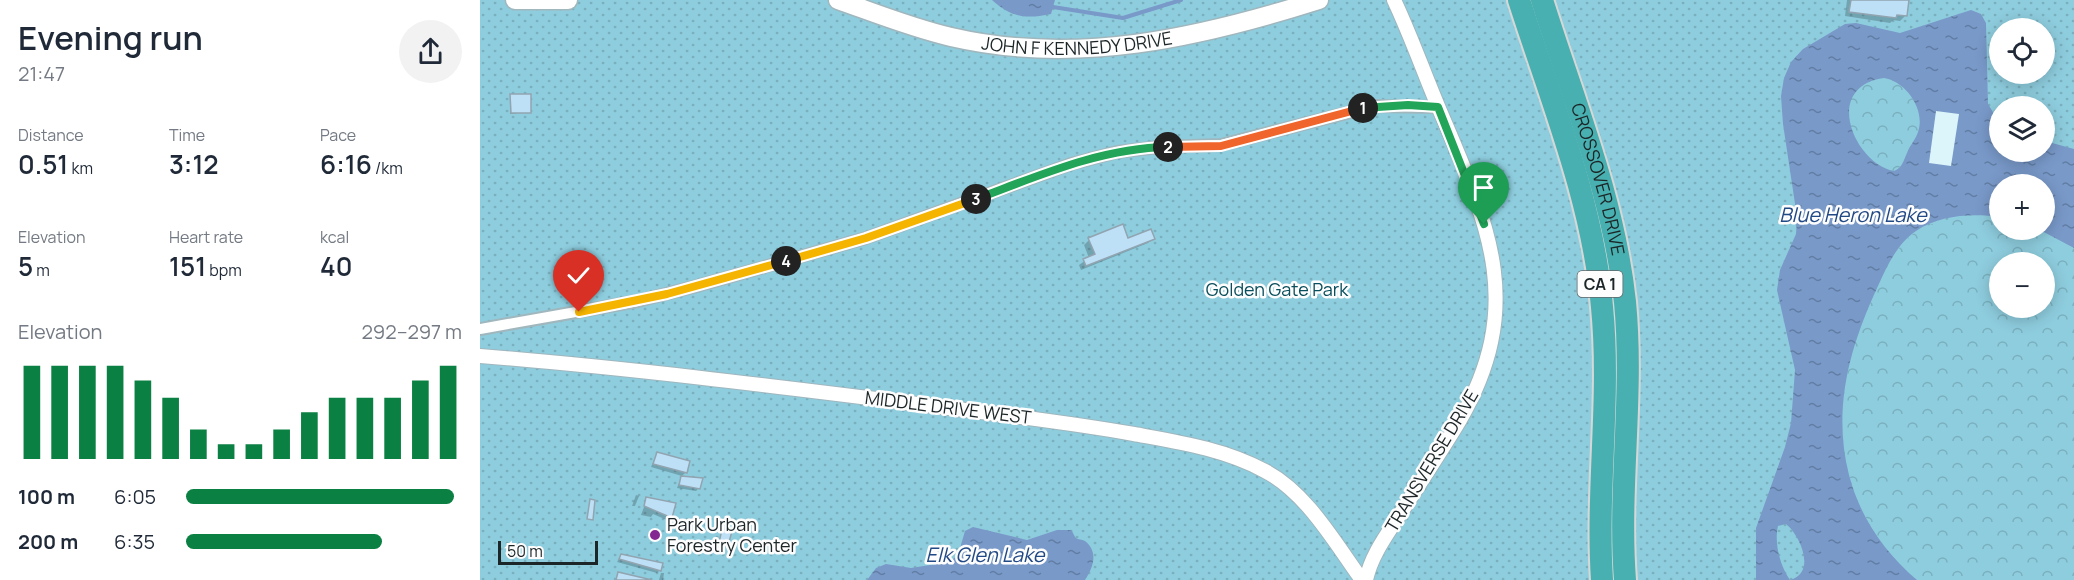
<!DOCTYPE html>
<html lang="en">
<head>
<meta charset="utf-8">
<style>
  :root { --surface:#fff; --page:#f2f2f3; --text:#1f2937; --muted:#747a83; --accent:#0b8043 }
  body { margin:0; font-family:Manrope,sans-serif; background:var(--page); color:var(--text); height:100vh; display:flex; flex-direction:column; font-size:22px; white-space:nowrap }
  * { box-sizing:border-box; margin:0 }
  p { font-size:20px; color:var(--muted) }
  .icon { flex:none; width:33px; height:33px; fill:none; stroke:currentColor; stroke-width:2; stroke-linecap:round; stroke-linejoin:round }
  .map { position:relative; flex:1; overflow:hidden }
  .sheet { display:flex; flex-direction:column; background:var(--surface); width:480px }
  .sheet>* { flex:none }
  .tools { position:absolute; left:1509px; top:18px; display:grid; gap:12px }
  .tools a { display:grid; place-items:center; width:66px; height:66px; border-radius:50%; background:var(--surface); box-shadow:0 3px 15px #0003; font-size:30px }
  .scale { position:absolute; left:18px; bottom:15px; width:100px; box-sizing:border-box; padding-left:6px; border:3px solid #1c2527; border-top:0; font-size:16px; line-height:21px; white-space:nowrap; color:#1c2527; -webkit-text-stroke:4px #fdfdfd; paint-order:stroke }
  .pin { position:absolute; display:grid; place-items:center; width:51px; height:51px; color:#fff; margin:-62px -26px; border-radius:50% 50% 50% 0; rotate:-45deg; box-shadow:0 0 6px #0007 }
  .pin .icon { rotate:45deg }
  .km { position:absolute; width:30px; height:30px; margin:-15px; border-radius:50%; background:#222; color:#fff; font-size:16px; line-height:30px; text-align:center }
  .round { display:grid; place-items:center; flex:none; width:63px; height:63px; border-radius:32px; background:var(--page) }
  .head { display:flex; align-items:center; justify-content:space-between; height:102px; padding:0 18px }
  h1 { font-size:33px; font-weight:600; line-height:45px }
  .metrics { display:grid; grid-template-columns:repeat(3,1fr); gap:9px; height:102px; padding:6px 18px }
  .metrics div { display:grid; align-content:center }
  .metrics b { font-size:26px; font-weight:600 }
  .metrics small { font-size:16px; font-weight:400 }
  .metrics p { font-size:16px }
  .chart { height:168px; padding:12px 18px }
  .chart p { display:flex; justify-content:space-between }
  .chart svg { width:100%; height:108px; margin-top:6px; stroke:var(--accent); stroke-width:6 }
  ul { padding:0 18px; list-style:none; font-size:20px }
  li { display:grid; grid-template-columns:96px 72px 1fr; align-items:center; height:45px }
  li i { height:15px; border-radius:8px; background:var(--accent) }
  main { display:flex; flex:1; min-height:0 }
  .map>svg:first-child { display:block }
</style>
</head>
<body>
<main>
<section class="sheet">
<div class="head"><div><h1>Evening run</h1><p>21:47</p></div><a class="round"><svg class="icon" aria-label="share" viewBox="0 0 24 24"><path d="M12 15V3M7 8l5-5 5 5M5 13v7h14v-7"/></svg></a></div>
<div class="metrics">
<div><p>Distance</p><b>0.51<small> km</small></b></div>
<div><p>Time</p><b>3:12</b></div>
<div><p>Pace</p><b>6:16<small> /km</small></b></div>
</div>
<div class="metrics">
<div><p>Elevation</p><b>5<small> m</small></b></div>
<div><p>Heart rate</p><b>151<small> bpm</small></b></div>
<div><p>kcal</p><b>40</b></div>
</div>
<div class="chart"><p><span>Elevation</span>292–297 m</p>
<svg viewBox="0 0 160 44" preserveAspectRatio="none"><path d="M5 44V6M15 44V6M25 44V6M35 44V6M45 44V12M55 44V19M65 44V32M75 44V38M85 44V38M95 44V32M105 44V25M115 44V19M125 44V19M135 44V19M145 44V12M155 44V6"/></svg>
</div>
<ul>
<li><b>100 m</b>6:05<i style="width:97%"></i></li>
<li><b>200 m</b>6:35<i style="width:71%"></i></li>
</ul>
</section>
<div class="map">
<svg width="1594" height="580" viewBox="0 0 1594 580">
  <defs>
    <pattern id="green-dots" width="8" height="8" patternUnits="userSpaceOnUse" patternTransform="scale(1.5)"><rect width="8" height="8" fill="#8ecdde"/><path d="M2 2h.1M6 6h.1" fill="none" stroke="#7ab0be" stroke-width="1.8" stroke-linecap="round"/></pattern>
    <pattern id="forest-crowns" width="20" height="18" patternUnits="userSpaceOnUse" patternTransform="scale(1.5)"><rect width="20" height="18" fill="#8ecdde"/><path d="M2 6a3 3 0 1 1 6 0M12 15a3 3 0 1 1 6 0" fill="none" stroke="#7ab0be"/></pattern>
    <pattern id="water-ripples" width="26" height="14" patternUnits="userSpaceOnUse" patternTransform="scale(1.5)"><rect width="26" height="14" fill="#7999c9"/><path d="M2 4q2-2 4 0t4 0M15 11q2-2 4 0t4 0" fill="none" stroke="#627da3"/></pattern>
  </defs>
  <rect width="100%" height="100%" fill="#dcf5fb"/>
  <path fill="url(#green-dots)" fill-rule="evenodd" d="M0 0H1594V580H0ZM1520 28H1564V74H1520ZM1520 106H1564V152H1520ZM1520 184H1564V230H1520ZM1520 262H1564V308H1520Z"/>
  <g fill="url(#forest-crowns)" fill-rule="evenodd">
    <path d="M1404 78C1425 81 1446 109 1438 132 1436 139 1430 145 1427 153 1423 161 1423 167 1414 171 1375 164 1341 87 1404 78Z"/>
    <path d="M1492 216 1519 217 1520 230H1560L1594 248V580H1437C1349 506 1346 397 1392 299 1418 242 1427 223 1492 216ZM1520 262H1564V308H1520Z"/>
  </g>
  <g fill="url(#water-ripples)" fill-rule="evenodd">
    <path d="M512 0H575L571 14C546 19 532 18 512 0Z"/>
    <path d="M1491 10 1501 14 1506 23 1508 104 1519 122 1520 152H1564L1565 141 1594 149V248L1560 230H1564V184H1520L1519 217C1493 213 1459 215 1436 231 1417 244 1407 266 1398 286 1370 346 1352 408 1369 475 1380 517 1404 552 1437 580H1276V528L1305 447 1311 423 1315 370 1297 290 1300 270 1316 234 1317 217 1303 124 1301 96 1304 78 1311 62 1323 49 1365 24 1376 23 1420 33ZM1404 78C1425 81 1446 109 1438 132 1436 139 1430 145 1427 153 1423 161 1423 167 1414 171 1375 164 1341 87 1404 78ZM1306 524C1320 535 1337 573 1310 580 1300 566 1294 543 1298 526Z"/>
    <path d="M493 527 547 540 577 530H591C593 532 594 536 596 538 598 540 602 539 605 541 619 552 613 568 605 580H387L396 568 406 564 431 568 469 562 478 555 485 531Z"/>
  </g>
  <polygon fill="#dcf5fb" points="1456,111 1479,114 1471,166 1449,163"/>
  <g fill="#0003">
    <polygon points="1367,0 1416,0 1425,16 1420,21 1413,20 1410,23 1365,16"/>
    <polygon points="31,96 49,112 30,114"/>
    <polygon points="673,238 668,243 601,270 599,265 609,258 604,245 609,240"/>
    <polygon points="177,453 205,473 202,476 171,467"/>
    <polygon points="201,478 219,488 216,491 197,488"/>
    <polygon points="156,495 159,496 155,506 152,506"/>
    <polygon points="167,499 190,517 187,520 173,514 171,517 161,515"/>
    <polygon points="141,555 180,570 177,573 137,562"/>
    <polygon points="181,573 184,573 183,580 179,580"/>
  </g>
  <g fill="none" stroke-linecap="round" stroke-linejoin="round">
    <polyline stroke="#7999c9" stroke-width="4" points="573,7 643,18 701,0"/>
  </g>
  <g fill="#bde0f7" stroke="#91a4b0" stroke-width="1.5">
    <polygon points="1371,0 1429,0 1427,16 1417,15 1416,18 1369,12"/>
    <polygon points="30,94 51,94 51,113 31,113"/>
    <polygon points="643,224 648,238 671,229 675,239 606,266 603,259 615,254 608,238"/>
    <polygon points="177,452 210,461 207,473 173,464"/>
    <polygon points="201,476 223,478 220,489 199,485"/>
    <polygon points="166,497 196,503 192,518 164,506"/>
    <polygon points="110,499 115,500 113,520 107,519"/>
    <polygon points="242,529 252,531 248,546 239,543"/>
    <polygon points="141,554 183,563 181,571 139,559"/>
    <polygon points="138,572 172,580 136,580"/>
  </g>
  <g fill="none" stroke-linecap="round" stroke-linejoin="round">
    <defs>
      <polyline id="pedestrian" points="0,329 158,301 217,286 386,238 591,164 637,152 679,147 741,145 894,106 958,107"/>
      <g id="minor">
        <path d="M0 356C162 369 324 390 485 410 541 417 598 424 654 434 698 442 745 449 785 471 827 493 855 543 882 580"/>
        <path d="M886 580C891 556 906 536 919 516 939 484 961 452 980 420 1045 307 1010 228 963 118 946 79 932 38 914 0"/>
      </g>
      <g id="tertiary">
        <polyline points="35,0 88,0"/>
        <path id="s1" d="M358 0C395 13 432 28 471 37 596 66 719 38 839 0"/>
      </g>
      <g id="trunk">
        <path d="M1039 0C1071 100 1113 202 1122 307 1131 398 1116 489 1122 580"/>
        <path id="s2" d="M1062 0C1093 99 1134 198 1145 302 1154 395 1138 488 1145 580"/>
      </g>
    </defs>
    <use href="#pedestrian" stroke="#a0b7be" stroke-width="14"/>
    <use href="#minor" stroke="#a0b7be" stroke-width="16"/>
    <use href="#tertiary" stroke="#a0b7be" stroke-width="21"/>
    <use href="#trunk" stroke="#d6d8d8" stroke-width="26"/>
    <use href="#pedestrian" stroke="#fff" stroke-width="10"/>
    <use href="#minor" stroke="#fff" stroke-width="14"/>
    <use href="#tertiary" stroke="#fff" stroke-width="18"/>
    <use href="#trunk" stroke="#48b0b0" stroke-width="22"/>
  </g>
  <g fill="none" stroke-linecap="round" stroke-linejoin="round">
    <defs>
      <polyline id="split-1" points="883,108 928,105 958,107 1004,224"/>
      <polyline id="split-2" points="688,147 741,146 883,108"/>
      <path id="split-3" d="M496 199C558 176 621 148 688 147"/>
      <polyline id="split-4" points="306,261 386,238 496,199"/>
      <polyline id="split-5" points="99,312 187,294 306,261"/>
    </defs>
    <use href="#split-1" stroke="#fff" stroke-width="12"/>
    <use href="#split-2" stroke="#fff" stroke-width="12"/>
    <use href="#split-3" stroke="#fff" stroke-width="12"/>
    <use href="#split-4" stroke="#fff" stroke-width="12"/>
    <use href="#split-5" stroke="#fff" stroke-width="12"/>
    <use href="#split-1" stroke="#22a559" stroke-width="8"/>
    <use href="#split-2" stroke="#f0652b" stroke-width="8"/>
    <use href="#split-3" stroke="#22a559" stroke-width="8"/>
    <use href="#split-4" stroke="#f5b400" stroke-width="8"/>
    <use href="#split-5" stroke="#f5b400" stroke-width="8"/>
  </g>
  <circle fill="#852792" stroke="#fdfdfd" stroke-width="2" cx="175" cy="535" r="6"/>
  <g text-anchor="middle" stroke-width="5" stroke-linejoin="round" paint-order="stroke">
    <rect fill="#fdfdfd" stroke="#606667" stroke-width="1.5" x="1097.5" y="271" width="45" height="26" rx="4.5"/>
    <g font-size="16" font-weight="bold" fill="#1c2527">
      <text x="1120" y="290">CA 1</text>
    </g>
    <g font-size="18" fill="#1c2527" stroke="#fdfdfd">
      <text dy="6" stroke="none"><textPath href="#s1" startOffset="246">JOHN F KENNEDY DRIVE</textPath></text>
      <text dy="6" stroke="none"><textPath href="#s2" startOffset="188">CROSSOVER DRIVE</textPath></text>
      <text transform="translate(468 408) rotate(7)" y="6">MIDDLE DRIVE WEST</text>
      <text transform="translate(952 461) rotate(-59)" y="6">TRANSVERSE DRIVE</text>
    </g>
    <g font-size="18" fill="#084e5c" stroke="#fdfdfd">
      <text x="797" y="296">Golden Gate Park</text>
    </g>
    <g font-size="18" fill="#1c2527" stroke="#fdfdfd" text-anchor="start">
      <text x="187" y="531">Park Urban<tspan x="187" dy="21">Forestry Center</tspan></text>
    </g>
    <g font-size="20" font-style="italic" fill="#214986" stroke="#fdfdfd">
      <text x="1373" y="222">Blue Heron Lake</text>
      <text x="505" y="562">Elk Glen Lake</text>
    </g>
  </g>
</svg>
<div class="tools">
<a><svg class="icon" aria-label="locate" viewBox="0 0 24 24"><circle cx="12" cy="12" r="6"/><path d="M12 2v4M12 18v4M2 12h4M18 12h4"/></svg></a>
<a><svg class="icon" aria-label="layers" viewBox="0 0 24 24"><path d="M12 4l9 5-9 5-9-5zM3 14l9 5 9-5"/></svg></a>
<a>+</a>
<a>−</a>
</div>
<div class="scale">50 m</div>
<div class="pin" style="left:1004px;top:224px;background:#1e9e55"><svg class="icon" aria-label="arrive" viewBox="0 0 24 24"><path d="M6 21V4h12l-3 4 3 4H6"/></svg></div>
<div class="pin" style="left:99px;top:312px;background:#d93025"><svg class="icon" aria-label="check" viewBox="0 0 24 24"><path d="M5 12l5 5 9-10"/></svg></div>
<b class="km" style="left:883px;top:108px">1</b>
<b class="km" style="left:688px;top:147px">2</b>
<b class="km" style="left:496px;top:199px">3</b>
<b class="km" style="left:306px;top:261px">4</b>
</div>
</main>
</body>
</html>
